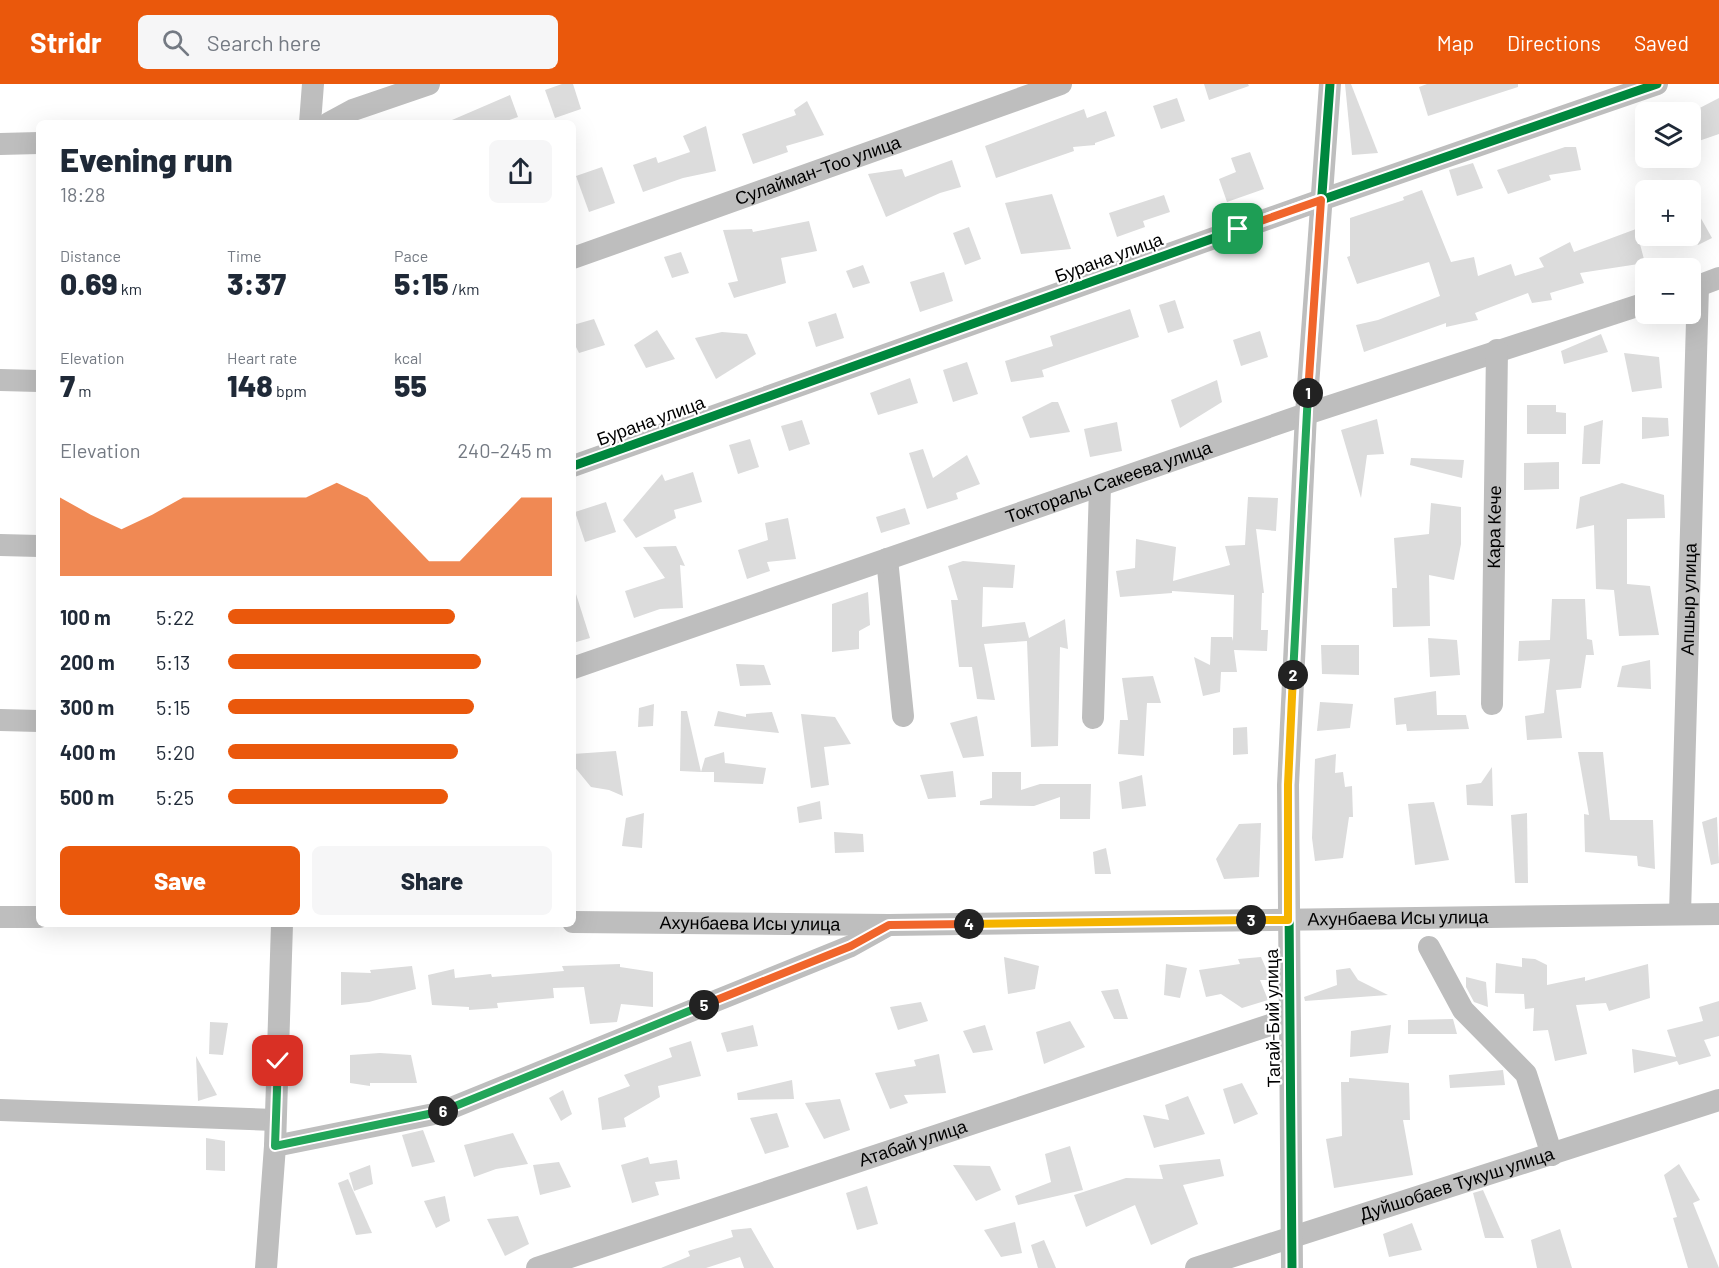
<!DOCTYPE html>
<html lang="en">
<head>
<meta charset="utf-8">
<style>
  :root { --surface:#fff; --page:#f6f6f7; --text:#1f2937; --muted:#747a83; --accent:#ea580c }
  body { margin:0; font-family:Barlow,sans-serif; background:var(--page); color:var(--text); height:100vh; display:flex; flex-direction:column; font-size:22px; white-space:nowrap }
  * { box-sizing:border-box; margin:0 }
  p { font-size:20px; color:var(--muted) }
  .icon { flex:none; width:33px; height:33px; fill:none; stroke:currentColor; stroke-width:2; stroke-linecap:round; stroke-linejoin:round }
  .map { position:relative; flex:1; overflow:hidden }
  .side { position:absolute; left:36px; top:36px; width:540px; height:807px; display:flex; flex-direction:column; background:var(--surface); border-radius:9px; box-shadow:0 6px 24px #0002 }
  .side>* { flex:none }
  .controls { position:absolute; left:1635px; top:18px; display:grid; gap:12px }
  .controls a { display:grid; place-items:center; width:66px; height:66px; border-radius:9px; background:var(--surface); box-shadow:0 6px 24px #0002; font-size:30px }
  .pin { position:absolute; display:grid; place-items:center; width:51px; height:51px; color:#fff; margin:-26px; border-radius:12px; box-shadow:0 3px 9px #0006 }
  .km { position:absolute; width:30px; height:30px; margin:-15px; border-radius:50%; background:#222; color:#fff; font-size:16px; line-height:30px; text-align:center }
  .round { display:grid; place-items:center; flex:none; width:63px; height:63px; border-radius:9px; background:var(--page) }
  .headline { display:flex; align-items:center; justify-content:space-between; height:102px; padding:0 24px }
  h1 { font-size:33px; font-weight:800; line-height:45px }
  .stats { display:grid; grid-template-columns:repeat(3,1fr); gap:9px; height:102px; padding:6px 24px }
  .stats div { display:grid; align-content:center }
  .stats b { font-size:30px; font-weight:800 }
  .stats small { font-size:16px; font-weight:400 }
  .stats p { font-size:16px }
  .chart { height:168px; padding:12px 24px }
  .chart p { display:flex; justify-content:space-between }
  .chart svg { width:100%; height:108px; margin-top:6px; fill:var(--accent); opacity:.7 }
  .action { display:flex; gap:12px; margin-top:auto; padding:12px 24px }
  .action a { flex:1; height:69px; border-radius:9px; background:var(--accent); color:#fff; font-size:24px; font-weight:800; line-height:69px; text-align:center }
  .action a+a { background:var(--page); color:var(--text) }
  ul { padding:0 24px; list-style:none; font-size:20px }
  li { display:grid; grid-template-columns:96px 72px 1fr; align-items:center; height:45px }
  li i { height:15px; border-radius:8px; background:var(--accent) }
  header { display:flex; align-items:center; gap:36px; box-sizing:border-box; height:84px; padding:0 30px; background:var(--accent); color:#fff }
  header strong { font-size:28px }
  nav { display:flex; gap:33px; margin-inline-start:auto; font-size:21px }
  .search { width:420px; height:54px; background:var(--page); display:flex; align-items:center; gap:15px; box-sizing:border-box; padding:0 21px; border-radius:9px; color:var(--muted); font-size:22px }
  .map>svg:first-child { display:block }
</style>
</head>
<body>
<header>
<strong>Stridr</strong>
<div class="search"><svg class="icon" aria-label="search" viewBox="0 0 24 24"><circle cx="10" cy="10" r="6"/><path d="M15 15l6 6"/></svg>Search here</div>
<nav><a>Map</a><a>Directions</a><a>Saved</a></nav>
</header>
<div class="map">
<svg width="1719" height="1184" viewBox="0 0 1719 1184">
  <rect width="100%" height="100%" fill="#fff"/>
  <g fill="#dcdcdc">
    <polygon points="562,0 573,0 581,25 555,34 545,6"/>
    <polygon points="1204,0 1248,0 1249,2 1209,16"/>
    <polygon points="1345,0 1351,0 1378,69 1352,71"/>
    <polygon points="1427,0 1518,0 1518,3 1428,32 1419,3"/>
    <polygon points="510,11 518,33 501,39 445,39"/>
    <polygon points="1177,14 1185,37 1161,45 1153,22"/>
    <polygon points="1719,14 1719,50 1690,60 1690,29"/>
    <polygon points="807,17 824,51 786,62 788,68 753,80 742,50 796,31 794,26"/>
    <polygon points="1084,25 1087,34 1106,27 1115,52 1095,59 1095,61 1073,63 1074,67 996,94 985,62"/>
    <polygon points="706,42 716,87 683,94 643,108 633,81 656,73 658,79 690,68 683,52"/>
    <polygon points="1565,63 1576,63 1581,86 1549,91 1551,96 1508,110 1497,86"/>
    <polygon points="1250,68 1264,105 1227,118 1219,95 1236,88 1231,74"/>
    <polygon points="952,76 961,103 940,109 886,133 868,90 902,85 905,93"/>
    <polygon points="1473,79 1483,104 1457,112 1449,86"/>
    <polygon points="602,83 615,119 589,128 576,92"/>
    <polygon points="1422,106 1451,178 1474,173 1478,192 1511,180 1515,192 1544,183 1539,174 1570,158 1574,168 1636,145 1645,179 1580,189 1584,199 1550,209 1552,216 1532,219 1528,209 1475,229 1478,236 1446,243 1446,239 1364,268 1356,241 1378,236 1440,212 1429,178 1357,200 1347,173 1350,172 1350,134 1404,116 1403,113"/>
    <polygon points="1052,110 1071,165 1021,170 1005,119"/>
    <polygon points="1164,111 1170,128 1143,137 1145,143 1117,153 1109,129"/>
    <polygon points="1690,115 1712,154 1698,161 1690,146"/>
    <polygon points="809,137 817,167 781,174 786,199 734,214 728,199 738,197 723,146 752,145 753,148"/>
    <polygon points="969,143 981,175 965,181 953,149"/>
    <polygon points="681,168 689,189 672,194 664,173"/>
    <polygon points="863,181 870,199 853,204 846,187"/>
    <polygon points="944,188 953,217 920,228 910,198"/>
    <polygon points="1175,216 1184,244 1168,249 1159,221"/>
    <polygon points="1130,225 1139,253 1042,286 1044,293 1011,298 1005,277 1053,262 1050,252"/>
    <polygon points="836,229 844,254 816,263 808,238"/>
    <polygon points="594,235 605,261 579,269 573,257 573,241"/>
    <polygon points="657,246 675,275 646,284 634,261"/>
    <polygon points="1260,247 1268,273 1241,282 1233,256"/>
    <polygon points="722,248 747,250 756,270 716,295 695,254"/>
    <polygon points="1601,250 1608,268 1564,280 1561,267"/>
    <polygon points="1624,269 1659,273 1662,304 1632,308"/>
    <polygon points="967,278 978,310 953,318 943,286"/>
    <polygon points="910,294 918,319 878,331 870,309"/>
    <polygon points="1217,296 1222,318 1180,344 1171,316"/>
    <polygon points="1052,318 1058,318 1070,348 1030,354 1022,333"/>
    <polygon points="1527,321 1556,321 1556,328 1566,329 1566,350 1527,350"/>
    <polygon points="1642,333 1668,334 1669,352 1642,355"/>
    <polygon points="1377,335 1384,370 1367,371 1361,414 1341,346"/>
    <polygon points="802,336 810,360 789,367 781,342"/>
    <polygon points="1603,336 1600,380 1582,380 1584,342"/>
    <polygon points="1117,338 1122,367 1090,373 1084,345"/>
    <polygon points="750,355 759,383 738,390 729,361"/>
    <polygon points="923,365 933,394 967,371 980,400 956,409 958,415 927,425 909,369"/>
    <polygon points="1411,374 1464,376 1462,394 1410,381"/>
    <polygon points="1559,378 1559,405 1524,406 1524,379"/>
    <polygon points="693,388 702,418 674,426 676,434 636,454 623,436 662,390 665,397"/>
    <polygon points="1622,399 1664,411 1665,434 1627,435 1627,500 1650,502 1659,551 1619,552 1614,506 1596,505 1594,441 1576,445 1580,413"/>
    <polygon points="1248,413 1278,414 1276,447 1256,445 1264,509 1262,509 1261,546 1268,546 1267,567 1234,566 1237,588 1221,588 1220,608 1203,612 1194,573 1210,581 1211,553 1232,553 1233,557 1234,511 1172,507 1172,509 1120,513 1116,487 1135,484 1136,455 1176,463 1173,497 1230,481 1225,462 1245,461"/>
    <polygon points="606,418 616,448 585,458 575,428"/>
    <polygon points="1431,419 1461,423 1461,460 1454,496 1429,491 1430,542 1393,543 1392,504 1397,504 1394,454 1429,450"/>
    <polygon points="905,424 910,440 881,449 876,433"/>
    <polygon points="788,434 796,475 767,478 770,487 747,495 738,466 768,456 765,439"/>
    <polygon points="676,462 685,482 680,481 683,524 660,525 634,534 625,507 665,494 643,463"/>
    <polygon points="963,477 1015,481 1013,504 983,503 982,543 1025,538 1029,554 1065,535 1068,565 1060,563 1058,662 1031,663 1027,557 984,560 995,616 977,615 972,583 959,583 951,516 958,516 948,482"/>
    <polygon points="868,508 870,541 859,547 859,565 832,568 832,520"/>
    <polygon points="573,510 576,510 590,554 573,559"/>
    <polygon points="1552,515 1585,515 1587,555 1592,556 1594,571 1586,571 1581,604 1556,606 1562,654 1527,656 1525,632 1544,629 1550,575 1518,577 1519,557 1550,556"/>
    <polygon points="1428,554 1457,556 1460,591 1430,593"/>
    <polygon points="1321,561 1359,561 1359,591 1322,590"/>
    <polygon points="1650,576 1651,605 1617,603 1622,582"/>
    <polygon points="736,580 764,581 771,601 740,602"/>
    <polygon points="1153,592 1161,619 1147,619 1144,672 1118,670 1120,636 1128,636 1122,594"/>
    <polygon points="1436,607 1437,631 1466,631 1469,645 1407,647 1406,640 1396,641 1394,614"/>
    <polygon points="1320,618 1353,620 1350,644 1317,647"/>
    <polygon points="654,620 653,642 638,643 639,624"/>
    <polygon points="681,627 687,627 701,688 680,687"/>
    <polygon points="718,627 746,633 746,630 772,628 779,649 714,642"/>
    <polygon points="801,630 835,633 851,660 824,663 829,701 811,704"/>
    <polygon points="977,632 984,672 963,674 950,639"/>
    <polygon points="1247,643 1248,670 1233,671 1233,644"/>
    <polygon points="616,667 623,712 609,706 591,703 573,681 573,670"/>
    <polygon points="724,668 725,679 766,684 763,700 714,698 714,688 701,688 705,674"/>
    <polygon points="1578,668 1603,668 1610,736 1653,736 1655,785 1638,782 1637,772 1585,768 1584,730 1589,731"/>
    <polygon points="1336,670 1335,689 1343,688 1345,703 1352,702 1353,733 1349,733 1343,774 1315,777 1312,754 1315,675"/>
    <polygon points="1492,683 1493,722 1467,721 1466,701 1481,699"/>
    <polygon points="953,687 956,713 928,715 920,691"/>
    <polygon points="992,688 1021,688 1021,706 1040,700 1091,700 1090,735 1060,735 1060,713 1034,722 980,721 980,717 992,714"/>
    <polygon points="1142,691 1146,722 1122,725 1119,698"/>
    <polygon points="820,717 822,735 799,739 797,723"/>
    <polygon points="1434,718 1449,776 1415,781 1408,720"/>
    <polygon points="644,729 642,764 622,762 626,734"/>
    <polygon points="1527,729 1528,799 1515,799 1511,731"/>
    <polygon points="1717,733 1719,779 1711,781 1702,738"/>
    <polygon points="1261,739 1259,793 1224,795 1216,775 1239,740"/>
    <polygon points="834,748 863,750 864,768 835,769"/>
    <polygon points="1106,764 1111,790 1095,790 1093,768"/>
    <polygon points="1004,873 1039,882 1035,905 1008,910"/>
    <polygon points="1261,873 1271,896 1260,896 1268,916 1242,924 1221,910 1206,913 1199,886 1240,880 1238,875"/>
    <polygon points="1522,874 1535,875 1547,881 1547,901 1585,893 1585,897 1648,880 1650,914 1609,927 1606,919 1576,921 1587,970 1555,977 1548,946 1533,947 1534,924 1525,925 1524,910 1495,909 1496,879 1522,883"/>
    <polygon points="620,880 620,883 653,888 653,923 621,920 617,938 590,940 584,903 553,904 554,914 497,919 498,924 469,926 469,923 432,921 428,891 454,885 455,894 491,890 492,893 564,887 562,882"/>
    <polygon points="1166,880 1187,884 1180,914 1164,911"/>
    <polygon points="412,882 416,905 369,918 341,921 341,888 371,889 370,886"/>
    <polygon points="1350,884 1358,896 1388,911 1305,917 1304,913 1337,901 1336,886"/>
    <polygon points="1466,893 1486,898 1488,923 1474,918 1466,903"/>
    <polygon points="1118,905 1128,935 1114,935 1101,907"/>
    <polygon points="1719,917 1719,952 1704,956 1711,972 1679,981 1677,977 1634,989 1632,965 1676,973 1667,946 1703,937 1699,923"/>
    <polygon points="921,918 928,937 898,946 890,923"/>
    <polygon points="1453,935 1457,950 1408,950 1408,936"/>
    <polygon points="1070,937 1085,963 1044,980 1036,948"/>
    <polygon points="210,938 228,939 223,971 209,970"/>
    <polygon points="753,941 758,962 727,968 721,949"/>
    <polygon points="985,941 993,966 973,969 963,947"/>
    <polygon points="1391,941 1388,969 1350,973 1351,947"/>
    <polygon points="691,957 701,992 658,1002 660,1013 624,1034 626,1043 602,1046 598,1014 630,1002 624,991 672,973 669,964"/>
    <polygon points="380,969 411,971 417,999 370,999 370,1002 350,999 350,971"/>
    <polygon points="939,970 946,1009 904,1011 908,1019 890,1025 875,989 916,982 914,976"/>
    <polygon points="196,972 217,1011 198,1017"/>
    <polygon points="1503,986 1505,1001 1450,1004 1449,991"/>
    <polygon points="1349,994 1409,999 1410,1036 1403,1036 1413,1091 1334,1104 1326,1055 1342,1052 1341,998 1349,998"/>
    <polygon points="792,996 794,1015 738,1016 737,1009"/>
    <polygon points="1242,999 1258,1030 1234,1040 1223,1005"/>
    <polygon points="563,1006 572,1030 561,1037 549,1014"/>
    <polygon points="1188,1012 1205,1050 1154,1064 1143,1031 1169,1036 1165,1021"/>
    <polygon points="840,1015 850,1046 824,1055 805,1019"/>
    <polygon points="777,1029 789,1063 765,1070 750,1034"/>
    <polygon points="423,1046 435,1078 412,1083 402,1051"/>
    <polygon points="513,1049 528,1080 496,1085 474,1093 464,1061"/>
    <polygon points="206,1054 225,1057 225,1087 206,1086"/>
    <polygon points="1070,1062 1083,1106 1018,1121 1015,1112 1051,1098 1045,1070"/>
    <polygon points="648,1073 650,1080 677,1076 680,1095 655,1098 659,1111 632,1119 621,1081"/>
    <polygon points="1220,1075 1224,1092 1183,1101 1198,1140 1151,1161 1135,1121 1086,1143 1074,1111 1126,1094 1163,1095 1159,1081"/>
    <polygon points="559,1078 571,1103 540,1111 533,1081"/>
    <polygon points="1679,1080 1700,1116 1693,1119 1719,1184 1688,1184 1673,1134 1677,1133 1664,1091"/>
    <polygon points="370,1081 373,1100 354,1107 349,1089"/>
    <polygon points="953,1081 990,1082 1001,1106 976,1117"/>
    <polygon points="348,1095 372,1149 356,1151 338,1099"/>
    <polygon points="867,1102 878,1140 857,1146 846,1109"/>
    <polygon points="1483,1106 1504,1154 1485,1154 1473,1109"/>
    <polygon points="445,1112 450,1137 436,1144 424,1117"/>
    <polygon points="518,1132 529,1160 505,1172 487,1135"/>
    <polygon points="1015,1138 1022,1169 1001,1173 984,1146"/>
    <polygon points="1412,1139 1422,1166 1389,1173 1383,1150"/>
    <polygon points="751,1144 774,1184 744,1184 740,1173 706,1184 661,1184 690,1172 688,1167 733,1153 731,1146"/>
    <polygon points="1560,1145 1572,1184 1537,1184 1531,1156"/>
    <polygon points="1044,1156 1056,1184 1038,1184 1031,1161"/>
  </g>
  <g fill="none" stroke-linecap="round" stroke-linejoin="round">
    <g stroke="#bebebe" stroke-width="22">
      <polyline points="310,39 313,0"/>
      <polyline points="329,39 353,26 429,0"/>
      <polyline points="0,60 39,59"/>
      <path id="s1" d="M573 174 1061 0"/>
      <polyline points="1690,205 1719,194"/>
      <polyline points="0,296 39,297"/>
      <polyline points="573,382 1321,116 1657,0"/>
      <polyline points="0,461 39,462"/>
      <polyline points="887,475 903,632"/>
      <path id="s2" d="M573 584 1306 330 1646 219"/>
      <path id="s3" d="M1492 620 1497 266"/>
      <polyline points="1093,634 1100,402"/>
      <polyline points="0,636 39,637"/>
      <path id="s4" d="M1680 830 1698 202"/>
      <polyline points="0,833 39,833"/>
      <path id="s5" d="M573 838 889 841 1719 830"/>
      <polyline points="1429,863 1463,926 1526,990 1552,1071"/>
      <polyline points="0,1026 275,1036"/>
      <polyline points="275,1062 439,1029 851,862 887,842"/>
      <polyline points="266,1184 275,1062 282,840"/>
      <path id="s6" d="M537 1184 1288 935"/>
      <path id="s7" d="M1196 1184 1719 1016"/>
      <polyline points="1292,1184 1288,701 1306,330 1330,0"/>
    </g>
    <defs>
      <g id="cycleway">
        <polyline points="573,382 1321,116 1657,0"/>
        <polyline points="1292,1184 1288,701 1306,330 1330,0"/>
      </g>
    </defs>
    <use href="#cycleway" stroke="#fff" stroke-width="13"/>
    <use href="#cycleway" stroke="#00873e" stroke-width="9"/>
  </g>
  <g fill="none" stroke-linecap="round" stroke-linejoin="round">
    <defs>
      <polyline id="split-1" points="1238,145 1321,116 1308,309"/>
      <polyline id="split-2" points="1293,591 1308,309"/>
      <polyline id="split-3" points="1251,836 1288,836 1288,701 1293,591"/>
      <polyline id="split-4" points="969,840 1251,836"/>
      <polyline id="split-5" points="704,921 851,862 889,841 969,840"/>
      <polyline id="split-6" points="443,1027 704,921"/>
      <polyline id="split-7" points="278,977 275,1062 443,1027"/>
    </defs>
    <use href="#split-1" stroke="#fff" stroke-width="12"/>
    <use href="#split-2" stroke="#fff" stroke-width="12"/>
    <use href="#split-3" stroke="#fff" stroke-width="12"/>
    <use href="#split-4" stroke="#fff" stroke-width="12"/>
    <use href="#split-5" stroke="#fff" stroke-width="12"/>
    <use href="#split-6" stroke="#fff" stroke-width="12"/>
    <use href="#split-7" stroke="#fff" stroke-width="12"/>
    <use href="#split-1" stroke="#f0652b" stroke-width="8"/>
    <use href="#split-2" stroke="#22a559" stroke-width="8"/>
    <use href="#split-3" stroke="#f5b400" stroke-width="8"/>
    <use href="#split-4" stroke="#f5b400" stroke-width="8"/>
    <use href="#split-5" stroke="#f0652b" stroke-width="8"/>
    <use href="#split-6" stroke="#22a559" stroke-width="8"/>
    <use href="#split-7" stroke="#22a559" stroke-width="8"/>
  </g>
  <g text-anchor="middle" stroke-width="4.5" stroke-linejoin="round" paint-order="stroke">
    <g font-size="18" fill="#000" stroke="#fff">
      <text dy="6" stroke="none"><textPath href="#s1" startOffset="260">Сулайман-Тоо улица</textPath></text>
      <text transform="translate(1109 174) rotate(-20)" y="6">Бурана улица</text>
      <text transform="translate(651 337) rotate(-20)" y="6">Бурана улица</text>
      <text dy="6" stroke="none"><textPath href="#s2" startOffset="567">Токторалы Сакеева улица</textPath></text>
      <text dy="6" stroke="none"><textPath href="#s3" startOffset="177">Кара Кече</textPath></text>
      <text dy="6" stroke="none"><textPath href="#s4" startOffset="315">Апшыр улица</textPath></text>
      <text dy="6" stroke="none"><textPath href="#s5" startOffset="825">Ахунбаева Исы улица</textPath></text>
      <text dy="6" stroke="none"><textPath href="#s5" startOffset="177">Ахунбаева Исы улица</textPath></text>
      <text transform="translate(1273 934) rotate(-91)" y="6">Тагай-Бий улица</text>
      <text dy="6" stroke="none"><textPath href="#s6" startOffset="396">Атабай улица</textPath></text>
      <text dy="6" stroke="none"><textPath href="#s7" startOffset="274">Дуйшобаев Тукуш улица</textPath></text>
    </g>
  </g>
</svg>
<div class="controls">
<a><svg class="icon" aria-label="layers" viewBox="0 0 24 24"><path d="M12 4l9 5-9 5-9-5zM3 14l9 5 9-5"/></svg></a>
<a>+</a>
<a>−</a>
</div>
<div class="pin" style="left:1238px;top:145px;background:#1e9e55"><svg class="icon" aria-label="arrive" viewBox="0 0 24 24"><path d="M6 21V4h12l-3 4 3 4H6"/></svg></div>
<div class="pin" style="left:278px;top:977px;background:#d93025"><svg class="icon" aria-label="check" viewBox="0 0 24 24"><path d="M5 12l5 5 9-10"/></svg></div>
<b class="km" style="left:1308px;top:309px">1</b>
<b class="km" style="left:1293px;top:591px">2</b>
<b class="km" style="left:1251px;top:836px">3</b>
<b class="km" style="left:969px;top:840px">4</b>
<b class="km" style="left:704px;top:921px">5</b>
<b class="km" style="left:443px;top:1027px">6</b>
<section class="side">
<div class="headline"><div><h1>Evening run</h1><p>18:28</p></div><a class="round"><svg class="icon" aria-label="share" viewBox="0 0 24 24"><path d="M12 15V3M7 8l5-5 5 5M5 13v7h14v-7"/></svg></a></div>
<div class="stats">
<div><p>Distance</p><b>0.69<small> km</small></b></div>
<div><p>Time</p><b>3:37</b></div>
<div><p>Pace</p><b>5:15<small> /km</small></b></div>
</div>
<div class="stats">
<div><p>Elevation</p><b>7<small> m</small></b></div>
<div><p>Heart rate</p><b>148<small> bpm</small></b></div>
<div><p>kcal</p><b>55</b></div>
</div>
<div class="chart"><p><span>Elevation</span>240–245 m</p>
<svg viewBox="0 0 160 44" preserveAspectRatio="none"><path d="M0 44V12L10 19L20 25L30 19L40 12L50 12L60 12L70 12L80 12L90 6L100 12L110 25L120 38L130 38L140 25L150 12L160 12V44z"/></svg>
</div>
<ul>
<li><b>100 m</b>5:22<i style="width:70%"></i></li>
<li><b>200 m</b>5:13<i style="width:78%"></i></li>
<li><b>300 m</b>5:15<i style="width:76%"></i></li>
<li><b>400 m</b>5:20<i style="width:71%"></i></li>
<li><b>500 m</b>5:25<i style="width:68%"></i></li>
</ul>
<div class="action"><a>Save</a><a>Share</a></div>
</section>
</div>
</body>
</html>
